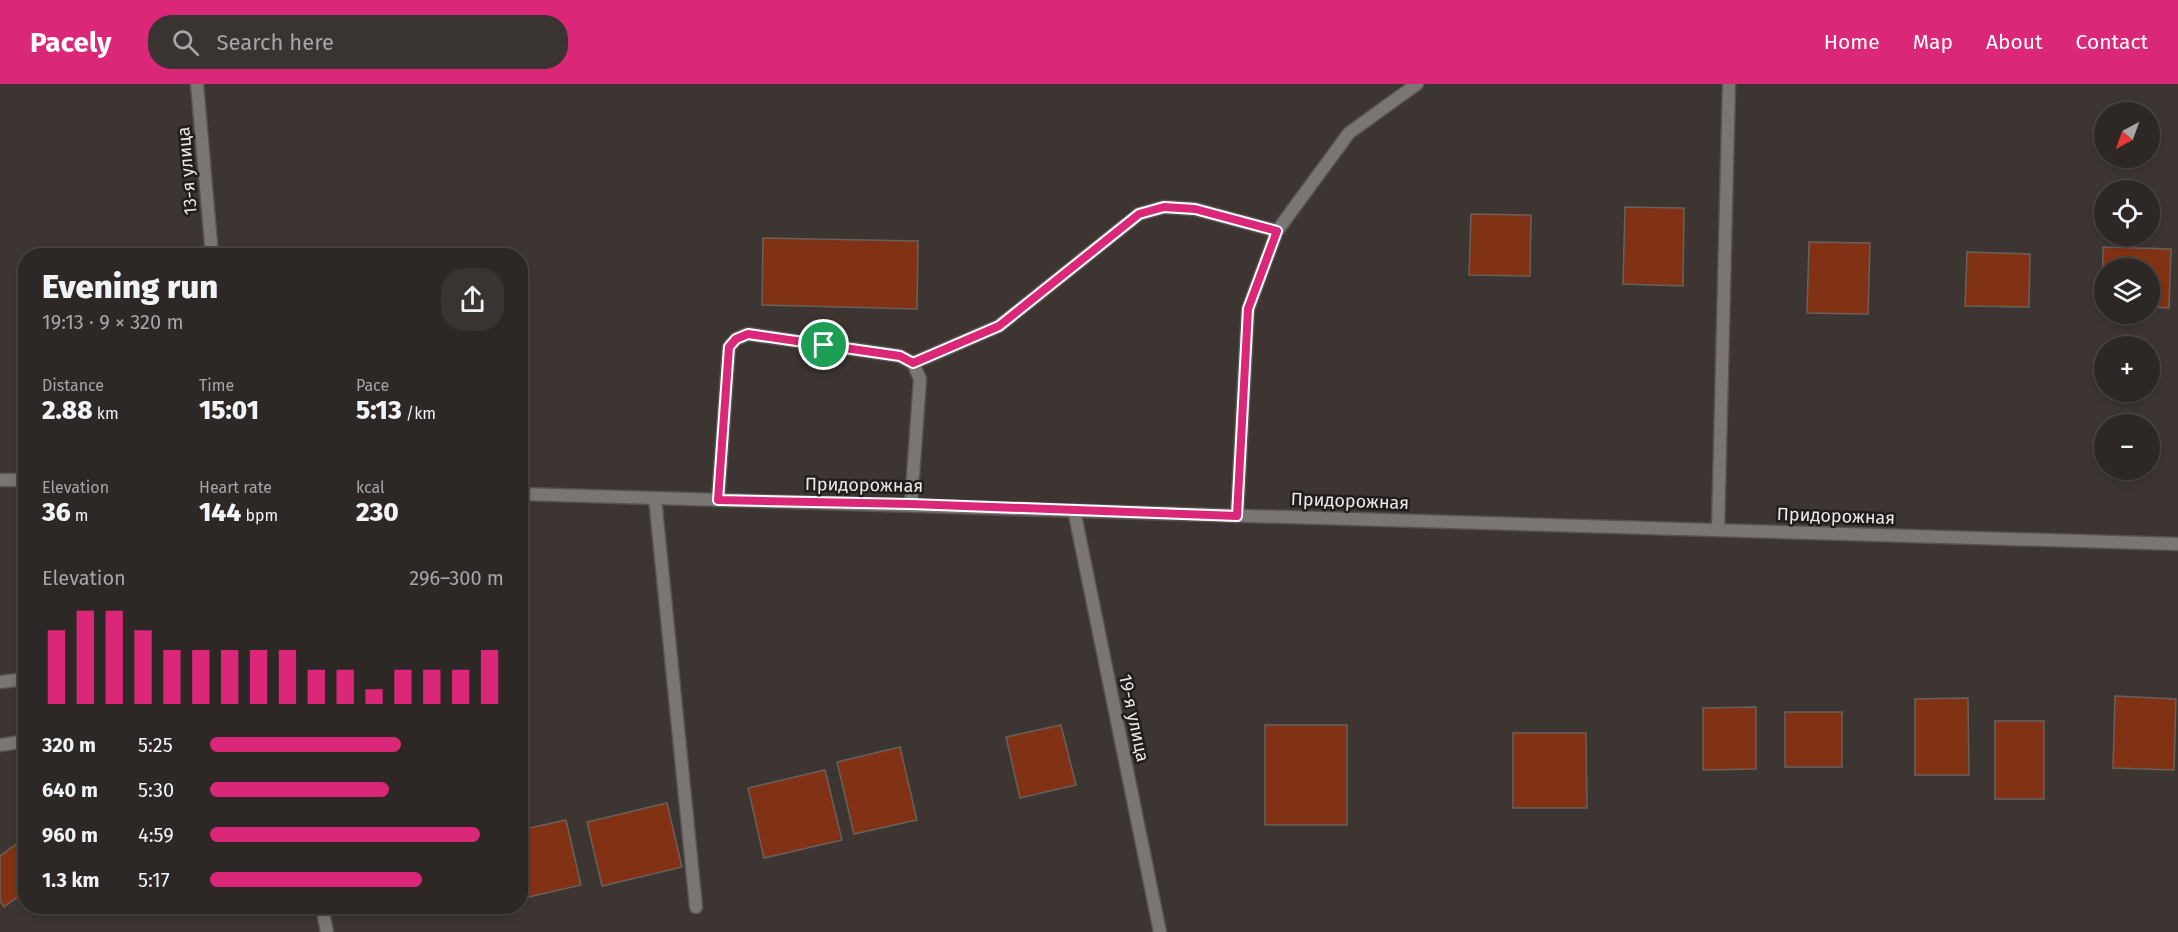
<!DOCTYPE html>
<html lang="en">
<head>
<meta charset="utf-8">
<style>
  :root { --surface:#2d2826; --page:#393432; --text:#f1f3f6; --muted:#a7a6a7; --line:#484443; --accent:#db2777 }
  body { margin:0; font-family:"Fira Sans",sans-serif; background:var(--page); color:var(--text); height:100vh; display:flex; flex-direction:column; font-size:22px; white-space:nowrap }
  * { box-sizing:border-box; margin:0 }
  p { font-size:20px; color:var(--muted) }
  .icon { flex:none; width:33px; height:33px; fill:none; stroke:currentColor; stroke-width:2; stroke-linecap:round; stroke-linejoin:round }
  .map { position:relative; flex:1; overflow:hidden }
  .drawer { position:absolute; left:18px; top:164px; width:510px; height:666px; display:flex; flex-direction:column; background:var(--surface); border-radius:24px; box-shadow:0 3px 9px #0003,0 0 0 2px var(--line) }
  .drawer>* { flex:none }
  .needle { width:39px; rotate:221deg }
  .buttons { position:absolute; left:2094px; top:18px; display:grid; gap:12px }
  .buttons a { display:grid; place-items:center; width:66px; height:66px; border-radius:50%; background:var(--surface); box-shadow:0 3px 9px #0003,0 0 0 2px var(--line); font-size:30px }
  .pin { position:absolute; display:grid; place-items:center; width:51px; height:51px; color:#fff; margin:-26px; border:3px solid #fff; border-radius:50%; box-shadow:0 2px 6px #0007 }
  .round { display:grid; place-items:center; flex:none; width:63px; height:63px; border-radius:24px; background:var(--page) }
  .headline { display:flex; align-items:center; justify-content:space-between; height:102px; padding:0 24px }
  h1 { font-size:33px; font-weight:800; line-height:45px }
  .metrics { display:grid; grid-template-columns:repeat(3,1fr); gap:9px; height:102px; padding:6px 24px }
  .metrics div { display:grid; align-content:center }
  .metrics b { font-size:26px; font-weight:800 }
  .metrics small { font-size:16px; font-weight:400 }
  .metrics p { font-size:16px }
  .chart { height:168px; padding:12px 24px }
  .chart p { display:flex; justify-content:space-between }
  .chart svg { width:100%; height:108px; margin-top:6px; stroke:var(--accent); stroke-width:6 }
  ul { padding:0 24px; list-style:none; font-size:20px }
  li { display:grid; grid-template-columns:96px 72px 1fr; align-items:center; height:45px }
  li i { height:15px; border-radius:8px; background:var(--accent) }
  header { display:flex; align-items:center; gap:36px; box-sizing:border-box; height:84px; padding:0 30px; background:var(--accent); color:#fff }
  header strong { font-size:28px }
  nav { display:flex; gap:33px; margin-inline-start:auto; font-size:21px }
  .search { width:420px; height:54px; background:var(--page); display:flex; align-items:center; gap:15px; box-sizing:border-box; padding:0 21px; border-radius:24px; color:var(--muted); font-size:22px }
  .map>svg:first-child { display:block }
</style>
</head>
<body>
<header>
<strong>Pacely</strong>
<div class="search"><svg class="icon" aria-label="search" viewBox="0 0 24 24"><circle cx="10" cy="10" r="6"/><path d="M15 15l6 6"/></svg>Search here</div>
<nav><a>Home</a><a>Map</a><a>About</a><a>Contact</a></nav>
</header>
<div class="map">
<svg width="2178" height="848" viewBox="0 0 2178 848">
  <rect width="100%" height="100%" fill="#3c3532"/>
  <g fill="#823214" stroke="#68605d" stroke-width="1.5">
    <polygon points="1625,123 1684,124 1683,202 1623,200"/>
    <polygon points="1471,130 1531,131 1530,192 1469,191"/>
    <polygon points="763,154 918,157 917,225 762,221"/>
    <polygon points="1809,158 1870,159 1868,230 1807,229"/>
    <polygon points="2103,163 2171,165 2169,224 2150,223 2150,184 2104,184 2104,222 2102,222"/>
    <polygon points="1967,168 2030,170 2029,223 1965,222"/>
    <polygon points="2115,612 2176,615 2174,686 2113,684"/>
    <polygon points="1968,614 1969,691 1915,691 1915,615"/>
    <polygon points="1756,623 1756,685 1703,686 1703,624"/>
    <rect x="1785" y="628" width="57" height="55"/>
    <rect x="1995" y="637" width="49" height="78"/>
    <polygon points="1061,641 1076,701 1020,714 1006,653"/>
    <rect x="1265" y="641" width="82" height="100"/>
    <polygon points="1513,649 1586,649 1587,724 1513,724"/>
    <polygon points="900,663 917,736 854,750 837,678"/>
    <polygon points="825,686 842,756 764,774 748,704"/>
    <polygon points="667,719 682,783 602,802 587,738"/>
    <polygon points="566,736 581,801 520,815 520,746"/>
    <polygon points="26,753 26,807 4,823 0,817 0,772"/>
  </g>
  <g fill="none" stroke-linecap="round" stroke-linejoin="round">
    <defs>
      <g id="service">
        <polyline points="913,279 999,242 1139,130 1164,123 1195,125 1277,147"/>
        <polyline points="718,416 729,263 736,255 748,250 900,272 913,279 920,295 911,420"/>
        <polyline points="1718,446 1729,0"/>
        <polyline points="0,598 26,595"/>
      </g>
      <g id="minor">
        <polyline points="520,410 2178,460"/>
        <polyline points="655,414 696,823"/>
        <polyline points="1074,426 1160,848"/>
        <polyline points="1237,432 1248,225 1277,147 1349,49 1417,0"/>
        <polyline points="0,661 26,657"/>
        <polyline points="322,822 327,848"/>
      </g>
      <g id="tertiary">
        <polyline points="197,0 212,171"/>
        <polyline points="0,396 26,396"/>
      </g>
    </defs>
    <use href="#service" stroke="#58524f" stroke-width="15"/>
    <use href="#minor" stroke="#58524f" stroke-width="15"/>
    <use href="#tertiary" stroke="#58524f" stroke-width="15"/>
    <use href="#service" stroke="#7a7674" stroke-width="12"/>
    <use href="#minor" stroke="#7a7674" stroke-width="12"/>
    <use href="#tertiary" stroke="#7a7674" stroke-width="12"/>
  </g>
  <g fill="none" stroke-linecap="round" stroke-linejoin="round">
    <defs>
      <polygon id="route" points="1164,123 1195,125 1277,147 1248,225 1237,432 911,420 718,416 729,263 736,255 748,250 900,272 913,279 999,242 1139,130"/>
    </defs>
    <use href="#route" stroke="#fff" stroke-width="12"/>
    <use href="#route" stroke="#db2777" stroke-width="8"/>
  </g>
  <g text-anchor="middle" stroke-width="5" stroke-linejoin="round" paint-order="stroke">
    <g font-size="18" fill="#ede8e6" stroke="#211d1c">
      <text transform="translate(187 87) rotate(-95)" y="6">13-я улица</text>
      <text transform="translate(864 401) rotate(1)" y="6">Придорожная</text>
      <text transform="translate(1350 417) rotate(2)" y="6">Придорожная</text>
      <text transform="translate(1836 432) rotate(2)" y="6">Придорожная</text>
      <text transform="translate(1134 634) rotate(78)" y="6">19-я улица</text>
    </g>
  </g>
</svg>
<div class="buttons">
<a><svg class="needle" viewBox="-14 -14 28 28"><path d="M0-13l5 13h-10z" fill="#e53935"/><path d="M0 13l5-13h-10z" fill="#a7a6a7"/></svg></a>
<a><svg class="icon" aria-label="locate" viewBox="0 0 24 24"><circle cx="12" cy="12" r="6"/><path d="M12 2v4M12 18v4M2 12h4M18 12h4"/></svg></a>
<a><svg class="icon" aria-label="layers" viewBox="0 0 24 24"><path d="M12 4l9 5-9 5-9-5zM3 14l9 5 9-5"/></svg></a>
<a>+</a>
<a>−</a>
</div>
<div class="pin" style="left:824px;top:261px;background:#1e9e55"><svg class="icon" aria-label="arrive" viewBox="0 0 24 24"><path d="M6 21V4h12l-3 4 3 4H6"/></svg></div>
<section class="drawer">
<div class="headline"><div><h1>Evening run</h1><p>19:13 · 9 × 320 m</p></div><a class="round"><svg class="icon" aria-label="share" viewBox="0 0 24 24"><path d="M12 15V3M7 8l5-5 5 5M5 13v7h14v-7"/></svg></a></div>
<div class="metrics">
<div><p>Distance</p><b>2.88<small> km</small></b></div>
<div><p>Time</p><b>15:01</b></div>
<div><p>Pace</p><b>5:13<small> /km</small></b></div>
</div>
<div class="metrics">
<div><p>Elevation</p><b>36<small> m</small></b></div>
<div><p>Heart rate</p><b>144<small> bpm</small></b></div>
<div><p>kcal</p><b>230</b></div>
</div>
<div class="chart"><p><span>Elevation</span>296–300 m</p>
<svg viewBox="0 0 160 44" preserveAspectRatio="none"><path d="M5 44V14M15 44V6M25 44V6M35 44V14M45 44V22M55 44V22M65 44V22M75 44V22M85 44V22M95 44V30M105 44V30M115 44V38M125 44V30M135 44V30M145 44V30M155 44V22"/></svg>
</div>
<ul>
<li><b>320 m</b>5:25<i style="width:65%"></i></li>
<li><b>640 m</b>5:30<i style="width:61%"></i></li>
<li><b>960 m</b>4:59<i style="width:92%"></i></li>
<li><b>1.3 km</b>5:17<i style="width:72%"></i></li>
</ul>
</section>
</div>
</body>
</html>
